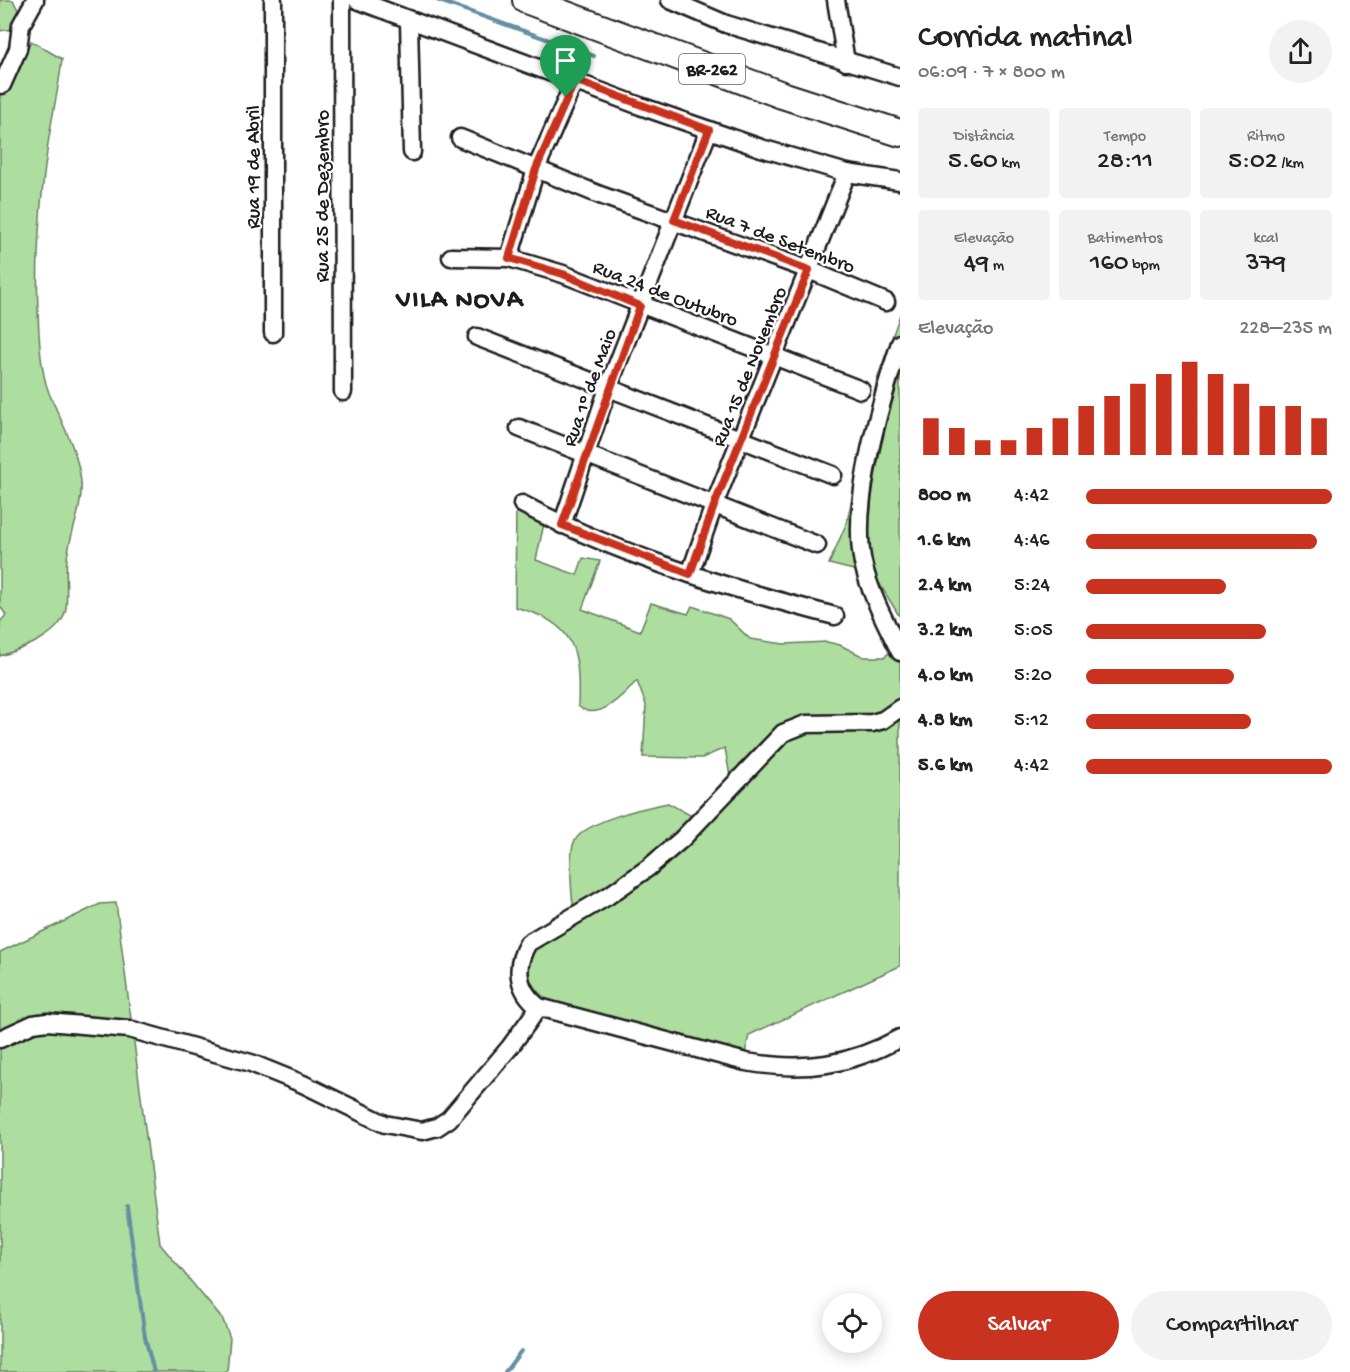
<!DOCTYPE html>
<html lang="pt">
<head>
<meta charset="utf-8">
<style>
  :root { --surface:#fff; --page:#f2f2f2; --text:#222; --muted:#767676; --accent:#c8321e }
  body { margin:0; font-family:"Gochi Hand",sans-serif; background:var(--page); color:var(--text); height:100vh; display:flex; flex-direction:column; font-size:22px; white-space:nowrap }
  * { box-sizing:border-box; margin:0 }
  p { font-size:20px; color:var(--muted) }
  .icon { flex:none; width:33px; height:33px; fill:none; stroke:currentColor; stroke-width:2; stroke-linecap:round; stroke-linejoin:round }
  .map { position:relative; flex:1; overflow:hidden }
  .drawer { display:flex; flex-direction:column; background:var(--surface); width:450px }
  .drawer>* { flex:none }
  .fabs { position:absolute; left:822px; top:1293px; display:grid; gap:12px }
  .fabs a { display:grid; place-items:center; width:60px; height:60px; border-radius:50%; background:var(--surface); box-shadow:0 3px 15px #0003; font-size:30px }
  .pin { position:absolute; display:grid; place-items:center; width:51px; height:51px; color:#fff; margin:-62px -26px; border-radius:50% 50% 50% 0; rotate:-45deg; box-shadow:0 0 6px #0007 }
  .pin .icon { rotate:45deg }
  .round { display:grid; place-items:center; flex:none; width:63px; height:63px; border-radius:32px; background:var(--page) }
  .head { display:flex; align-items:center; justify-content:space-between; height:102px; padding:0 18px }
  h1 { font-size:33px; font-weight:600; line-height:45px }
  .figures { display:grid; grid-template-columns:repeat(3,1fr); gap:9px; height:102px; padding:6px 18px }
  .figures div { display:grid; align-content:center; border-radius:6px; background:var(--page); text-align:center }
  .figures b { font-size:26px; font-weight:600 }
  .figures small { font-size:16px; font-weight:400 }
  .figures p { font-size:16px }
  .chart { height:168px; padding:12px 18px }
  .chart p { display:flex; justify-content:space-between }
  .chart svg { width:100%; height:108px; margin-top:6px; stroke:var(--accent); stroke-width:6 }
  .cta { display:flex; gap:12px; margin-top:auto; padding:12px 18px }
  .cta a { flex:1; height:69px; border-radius:36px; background:var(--accent); color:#fff; font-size:24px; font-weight:600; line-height:69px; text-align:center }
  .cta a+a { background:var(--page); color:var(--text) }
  ul { padding:0 18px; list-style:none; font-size:20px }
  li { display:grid; grid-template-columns:96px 72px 1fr; align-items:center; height:45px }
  li i { height:15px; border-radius:8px; background:var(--accent) }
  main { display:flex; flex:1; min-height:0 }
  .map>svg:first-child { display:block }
</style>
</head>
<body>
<main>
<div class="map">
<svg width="900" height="1372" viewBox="0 0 900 1372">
  <rect width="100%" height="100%" fill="#fff"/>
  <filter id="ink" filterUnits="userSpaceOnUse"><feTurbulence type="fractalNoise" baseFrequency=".0167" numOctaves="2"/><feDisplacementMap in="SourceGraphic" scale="12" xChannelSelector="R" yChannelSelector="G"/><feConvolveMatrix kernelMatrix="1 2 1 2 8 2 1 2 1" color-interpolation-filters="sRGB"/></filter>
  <g filter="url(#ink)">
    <g fill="#adde9f" stroke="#647d5e" stroke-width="1.5">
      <polygon points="0,0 13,0 22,18 20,28 0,31"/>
      <path d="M31 41 62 59C59 88 52 115 48 144 40 199 36 257 38 312 39 337 40 369 49 393 61 421 78 451 81 482 83 509 70 532 67 558 65 574 68 591 66 608 63 635 22 649 0 656V622L6 615 0 606V78L15 79Z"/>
      <polygon points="900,315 900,617 874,575 829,564 847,522 877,379"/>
      <path d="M516 502 545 519 536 560 577 575 583 558 600 561 582 609 640 631 651 603 688 614 692 606 729 619 750 639 784 644 827 642 840 645 864 657H884L900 644V966L749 1035 745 1053 549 1001C528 987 524 970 530 946L575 914C571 898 569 861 573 845 578 822 647 807 668 803L690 815 693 824 731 782 725 748 702 758 643 757 646 705 637 681C623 694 599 724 578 706 580 648 575 623 515 607Z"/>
      <polygon points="116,903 160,1244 223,1320 230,1338 227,1372 0,1372 0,952 100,904"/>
    </g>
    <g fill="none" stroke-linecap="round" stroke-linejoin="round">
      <g stroke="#668fa1" stroke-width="4">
        <polyline points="437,0 594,56"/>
        <polyline points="127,1206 145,1337 154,1372"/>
        <polyline points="505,1372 521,1351"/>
      </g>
      <defs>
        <g id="minor">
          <polyline points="273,0 273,333"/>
          <polyline points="342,0 343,392"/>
          <polyline points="357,0 640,106 761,148 847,173 900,181"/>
          <polyline points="670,0 726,24 900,77"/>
          <polyline points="836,0 846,62"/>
          <polyline points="409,21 412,152"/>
          <polyline points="2,85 18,49 21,25 35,0"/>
          <polyline points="460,138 600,195 809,270 886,302"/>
          <polyline points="451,257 509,258 563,274 861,390"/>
          <polyline points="509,258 536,169 575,80"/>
          <polyline points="477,337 833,475"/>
          <path d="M900 343C881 401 850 503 863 563 870 594 886 623 900 652"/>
          <polyline points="519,428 817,545"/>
          <path d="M522 504C620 556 728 588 835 616"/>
          <polyline points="562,525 608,388 709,130"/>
          <polyline points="690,574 714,505 847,173"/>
          <path d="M900 708 883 720 872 723 806 724 783 733 682 839 648 868 608 896 528 943C514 967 517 990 539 1007L746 1062C803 1072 849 1066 900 1038"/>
          <polyline points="0,1039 33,1024 47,1022 129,1029 251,1063 303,1084 385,1124 422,1131 437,1127 449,1119 510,1047 539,1007"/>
        </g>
        <polyline id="highway" points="526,0 782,95 900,133"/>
      </defs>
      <use href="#minor" stroke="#1c1c1c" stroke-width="21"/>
      <use href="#highway" stroke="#1c1c1c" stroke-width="30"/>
      <use href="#minor" stroke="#fff" stroke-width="16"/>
      <use href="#highway" stroke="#fff" stroke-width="26"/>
    </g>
  </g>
  <g fill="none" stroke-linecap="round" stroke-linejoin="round" filter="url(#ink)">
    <defs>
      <polygon id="route" points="575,80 709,130 674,220 809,270 714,506 690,574 562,525 640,306 563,274 509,258 536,169"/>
    </defs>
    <use href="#route" stroke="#fff" stroke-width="12"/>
    <use href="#route" stroke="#c8321e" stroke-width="8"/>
  </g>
  <g text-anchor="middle" stroke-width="4.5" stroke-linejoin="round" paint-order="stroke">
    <rect fill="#fff" stroke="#606060" stroke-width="1.5" x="679" y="54" width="66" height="30" rx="4.5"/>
    <g font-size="18" font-weight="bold" fill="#1c1c1c">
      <text x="712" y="75">BR-262</text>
    </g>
    <g font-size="20" fill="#1c1c1c" stroke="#fff">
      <text transform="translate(252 167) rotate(-90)" y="7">Rua 19 de Abril</text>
      <text transform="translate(321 196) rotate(-90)" y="7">Rua 25 de Dezembro</text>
      <text transform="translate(781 238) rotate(21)" y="7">Rua 7 de Setembro</text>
      <text transform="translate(666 292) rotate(21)" y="7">Rua 24 de Outubro</text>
      <text transform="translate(748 366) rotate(-68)" y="7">Rua 15 de Novembro</text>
      <text transform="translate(588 387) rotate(-70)" y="7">Rua 1º de Maio</text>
    </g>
    <g font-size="26" font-weight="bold" letter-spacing="1.5" fill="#1c1c1c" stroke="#fff">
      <text x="460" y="306">VILA NOVA</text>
    </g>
  </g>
</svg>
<div class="fabs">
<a><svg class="icon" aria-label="locate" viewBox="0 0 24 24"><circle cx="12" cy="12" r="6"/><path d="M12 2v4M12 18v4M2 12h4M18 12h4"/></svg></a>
</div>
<div class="pin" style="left:566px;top:97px;background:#1e9e55"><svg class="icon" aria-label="arrive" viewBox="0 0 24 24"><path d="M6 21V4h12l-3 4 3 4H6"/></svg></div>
</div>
<section class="drawer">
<div class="head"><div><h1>Corrida matinal</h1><p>06:09 · 7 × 800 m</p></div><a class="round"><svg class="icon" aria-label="share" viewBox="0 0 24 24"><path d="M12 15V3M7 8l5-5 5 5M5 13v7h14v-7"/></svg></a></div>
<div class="figures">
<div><p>Distância</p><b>5.60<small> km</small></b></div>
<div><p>Tempo</p><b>28:11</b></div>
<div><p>Ritmo</p><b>5:02<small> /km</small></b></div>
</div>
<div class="figures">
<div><p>Elevação</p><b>49<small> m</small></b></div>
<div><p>Batimentos</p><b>160<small> bpm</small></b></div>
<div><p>kcal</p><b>379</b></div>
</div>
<div class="chart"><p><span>Elevação</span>228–235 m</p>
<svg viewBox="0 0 160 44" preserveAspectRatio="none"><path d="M5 44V29M15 44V33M25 44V38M35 44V38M45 44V33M55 44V29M65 44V24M75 44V20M85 44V15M95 44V11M105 44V6M115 44V11M125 44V15M135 44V24M145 44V24M155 44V29"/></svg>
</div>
<ul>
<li><b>800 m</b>4:42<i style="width:100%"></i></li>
<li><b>1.6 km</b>4:46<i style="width:94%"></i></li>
<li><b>2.4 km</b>5:24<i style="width:57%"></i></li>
<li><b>3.2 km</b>5:05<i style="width:73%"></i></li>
<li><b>4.0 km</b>5:20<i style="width:60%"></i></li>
<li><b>4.8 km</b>5:12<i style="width:67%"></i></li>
<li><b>5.6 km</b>4:42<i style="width:100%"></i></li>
</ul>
<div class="cta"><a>Salvar</a><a>Compartilhar</a></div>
</section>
</main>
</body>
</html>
